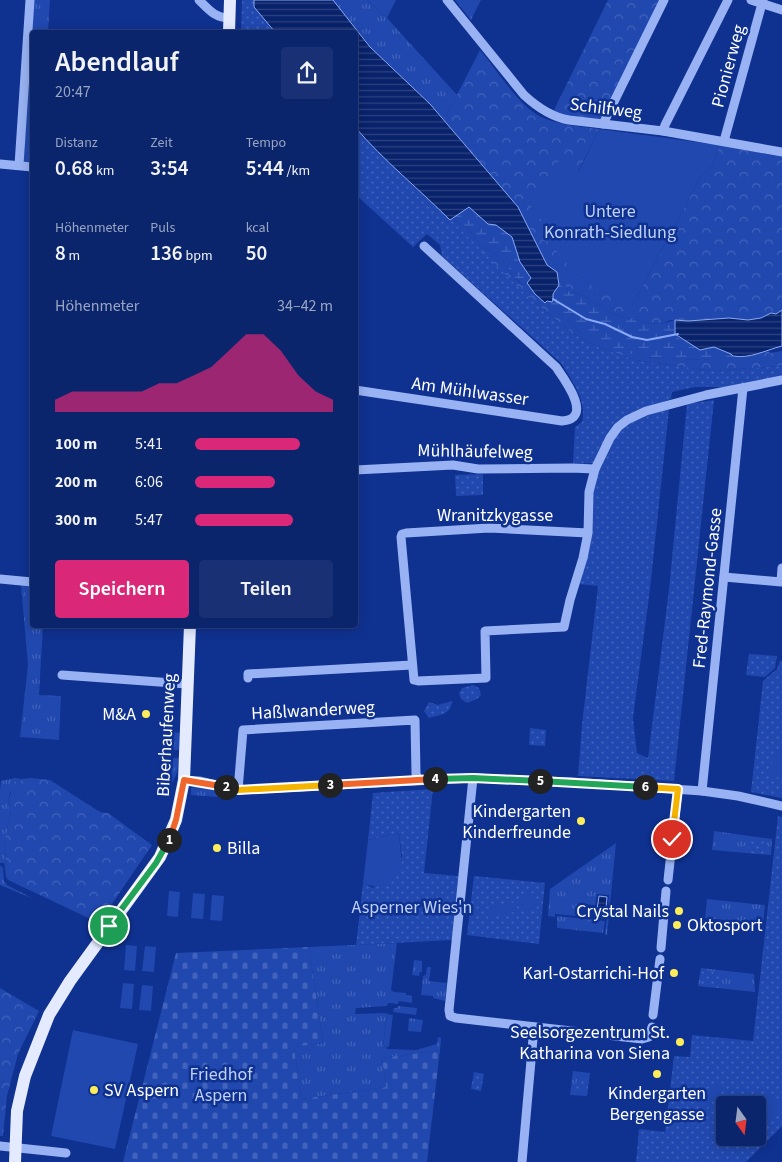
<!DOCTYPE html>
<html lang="de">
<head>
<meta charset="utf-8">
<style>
  :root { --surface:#0b256c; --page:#193174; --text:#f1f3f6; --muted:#9aa5c2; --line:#2b427f; --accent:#db2777 }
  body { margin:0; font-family:"Source Sans 3",sans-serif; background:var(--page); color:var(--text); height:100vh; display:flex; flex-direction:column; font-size:19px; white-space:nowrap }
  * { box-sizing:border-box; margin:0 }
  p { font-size:16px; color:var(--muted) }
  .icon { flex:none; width:28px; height:28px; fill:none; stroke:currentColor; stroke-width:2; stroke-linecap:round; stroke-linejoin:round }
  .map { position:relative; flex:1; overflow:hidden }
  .sheet { position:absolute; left:30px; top:30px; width:328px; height:598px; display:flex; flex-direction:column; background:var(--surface); border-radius:5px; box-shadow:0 2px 12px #0003,0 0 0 1px var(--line) }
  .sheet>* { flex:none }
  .needle { width:32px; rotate:166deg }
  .tools { position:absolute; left:716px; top:1096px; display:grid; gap:10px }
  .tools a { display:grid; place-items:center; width:50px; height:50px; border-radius:5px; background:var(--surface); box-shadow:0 2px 12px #0003,0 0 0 1px var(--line); font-size:25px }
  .pin { position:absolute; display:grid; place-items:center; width:42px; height:42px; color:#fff; margin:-21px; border:2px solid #fff; border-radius:50%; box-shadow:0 1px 5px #0007 }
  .km { position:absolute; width:25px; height:25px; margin:-12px; border-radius:50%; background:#222; color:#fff; font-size:14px; line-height:25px; text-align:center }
  .round { display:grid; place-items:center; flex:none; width:52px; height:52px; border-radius:5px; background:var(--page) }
  .summary { display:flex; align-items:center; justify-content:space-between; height:85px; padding:0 25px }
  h1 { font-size:28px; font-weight:600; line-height:38px }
  .stats { display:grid; grid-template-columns:repeat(3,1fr); gap:8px; height:85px; padding:5px 25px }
  .stats div { display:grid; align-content:center }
  .stats b { font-size:21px; font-weight:600 }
  .stats small { font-size:14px; font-weight:400 }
  .stats p { font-size:14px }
  .chart { height:140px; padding:10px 25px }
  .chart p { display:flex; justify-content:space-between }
  .chart svg { width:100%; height:90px; margin-top:5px; fill:var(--accent); opacity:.7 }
  .button { display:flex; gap:10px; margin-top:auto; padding:10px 25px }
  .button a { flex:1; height:58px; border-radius:5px; background:var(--accent); color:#fff; font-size:20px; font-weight:600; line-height:58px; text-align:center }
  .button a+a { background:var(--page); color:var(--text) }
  ul { padding:0 25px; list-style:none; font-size:16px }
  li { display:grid; grid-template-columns:80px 60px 1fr; align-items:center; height:38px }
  li i { height:12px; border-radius:6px; background:var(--accent) }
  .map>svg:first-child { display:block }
</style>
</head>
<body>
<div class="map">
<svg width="782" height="1162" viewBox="0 0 782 1162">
  <defs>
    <pattern id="grass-tufts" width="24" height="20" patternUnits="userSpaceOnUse" patternTransform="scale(1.25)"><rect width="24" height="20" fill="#2048af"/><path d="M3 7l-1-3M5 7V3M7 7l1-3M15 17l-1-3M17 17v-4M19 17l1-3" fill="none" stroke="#4163bb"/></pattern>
    <pattern id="forest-crowns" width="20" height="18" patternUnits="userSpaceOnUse" patternTransform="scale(1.25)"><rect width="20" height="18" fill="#2048af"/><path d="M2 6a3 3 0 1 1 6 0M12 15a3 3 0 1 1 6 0" fill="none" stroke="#4163bb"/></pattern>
    <pattern id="wetland-marsh" width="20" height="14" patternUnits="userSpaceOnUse" patternTransform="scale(1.25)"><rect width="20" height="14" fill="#2048af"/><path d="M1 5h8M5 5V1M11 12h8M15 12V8" fill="none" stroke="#4163bb"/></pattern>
    <pattern id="cemetery-stones" width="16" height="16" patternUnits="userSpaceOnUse" patternTransform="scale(1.25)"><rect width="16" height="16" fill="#2048af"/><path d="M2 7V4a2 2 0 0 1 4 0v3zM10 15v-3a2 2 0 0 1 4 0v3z" fill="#4163bb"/></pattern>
    <pattern id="park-dots" width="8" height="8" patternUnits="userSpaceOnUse" patternTransform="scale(1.25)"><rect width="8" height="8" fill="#2048af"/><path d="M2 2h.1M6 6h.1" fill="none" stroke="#4163bb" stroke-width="1.8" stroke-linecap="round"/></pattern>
    <pattern id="water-rules" width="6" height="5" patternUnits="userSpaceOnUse" patternTransform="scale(1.25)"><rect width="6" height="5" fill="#08226b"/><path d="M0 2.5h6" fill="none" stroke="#2d4381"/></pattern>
  </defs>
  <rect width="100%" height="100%" fill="#0f3190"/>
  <g fill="url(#grass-tufts)">
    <polygon points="32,0 50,0 48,32 32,32 32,163 22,161"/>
    <polygon points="333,0 367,0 387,18 457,95 444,120 430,104 370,47"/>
    <polygon points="455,0 481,0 471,20"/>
    <polygon points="21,585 32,586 32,625 43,625 39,695 61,696 59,740 20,737 28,665"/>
    <polygon points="174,732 181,733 180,750 173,750"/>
    <polygon points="174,758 179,758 177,773 171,785 172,759"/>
    <polygon points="15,778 22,779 21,781 13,782 8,801 11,816 7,825 8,830 5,836 6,877 4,863 0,863 0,790 1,781"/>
    <polygon points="199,786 227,792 230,794 230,798 191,795 191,788"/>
    <polygon points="714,831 772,839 771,855 712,850"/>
    <polygon points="616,843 607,935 605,935 609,895 597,894 595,905 579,904 577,916 555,914 555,917 548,916 550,889"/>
    <polygon points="0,865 3,868 4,881 7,885 34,899 0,885"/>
    <polygon points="707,899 765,905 763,924 705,918"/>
    <polygon points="557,916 605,921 603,933 557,928"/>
    <polygon points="397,943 391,990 394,992 406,993 406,995 412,996 412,1003 399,1001 398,1004 388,1003 387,1006 356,1008 355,1014 387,1013 383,1046 387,1047 387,1049 416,1050 437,1044 438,1037 441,1038 440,1050 382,1058 386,1087 301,1099 294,1047 323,1043 309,947"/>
    <polygon points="414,960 422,961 422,972 420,972 419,976 412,975"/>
    <polygon points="427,967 431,967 429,981 447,983 445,1001 433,998 433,996 421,995 423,976 426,975"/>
    <polygon points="701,968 754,974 755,992 698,986"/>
    <polygon points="398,1006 417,1008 416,1015 393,1012 394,1008 397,1008"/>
    <polygon points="409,1018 423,1020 421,1032 408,1031"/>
    <polygon points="573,1071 590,1073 587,1096 570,1095"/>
  </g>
  <g fill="url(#forest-crowns)">
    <polygon points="608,0 661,0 600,119 577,119 553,112"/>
    <path d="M480 50C496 69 516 101 536 114 553 125 580 126 599 129L578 172 547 180 530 204 549 229 632 306 701 176 713 165 719 145 782 157V310L776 314 771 313 761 318 748 320 729 318 688 321 671 320 661 324 649 323 612 314 585 296 568 291 564 284 562 277 547 265 518 207 444 120Z"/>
    <polygon points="454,217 455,221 469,229 480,245 496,255 507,265 512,275 522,285 527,283 535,294 581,333 644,357 704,360 733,356 741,357 768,351 770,353 782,351 782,366 712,371 635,360 598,347 571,332 528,297 449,224 450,220"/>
    <polygon points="31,778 50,780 100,812 108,813 152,845 99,923 8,880 6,877 5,836 8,830 7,825 11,816 8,801 11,793 10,785 13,782 21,781 22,779"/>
    <polygon points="0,988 39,1011 18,1054 7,1096 3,1136 0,1136"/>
  </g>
  <g fill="url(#wetland-marsh)">
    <polygon points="469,207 488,224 496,225 512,237 520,262 531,278 531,280 523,285 512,275 507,265 496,255 480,245 469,229 455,221 454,217"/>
    <polygon points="557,272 562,277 564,284 568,291 585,296 612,314 649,323 661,324 675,320 675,332 679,338 706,349 714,347 732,354 733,357 704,360 680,359 644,357 616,350 602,346 581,333 545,303 553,300 553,294 559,281"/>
  </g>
  <polygon fill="url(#cemetery-stones)" points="309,947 323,1043 294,1047 301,1099 386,1087 382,1058 440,1050 427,1162 123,1162 176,953"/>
  <g fill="url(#park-dots)" fill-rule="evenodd">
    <polygon points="242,0 254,0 254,7 275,32 241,32"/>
    <path d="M355 127 416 189 430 199 528 297 571 332 598 347 635 360 712 371 782 366V376L752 383 725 387H695L672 392 671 399 626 418 595 463 573 464 575 427 582 422C587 401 572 380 561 363L442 256 440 245 427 234 413 247 355 194Z"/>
    <polygon points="714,400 674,781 578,776 582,725 598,586 579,584 591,542 592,489 605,452 620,428 638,418 662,410 669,410 650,589 633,718 637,753 648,758 669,589 687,404"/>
    <polygon points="483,474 483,495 456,496 455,475"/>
    <polygon points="749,654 777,656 775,668 765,677 746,675"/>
    <polygon points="780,661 782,661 782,798 751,792 763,681 777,669"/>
    <polygon points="473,685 479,688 481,695 477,699 467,703 461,699 459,693 462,688"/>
    <path d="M452 701C451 715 439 715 429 718L424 711 429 702 438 705Z"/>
    <polygon points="530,728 546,730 545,746 529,745"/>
    <polygon points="433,789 424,873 458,876 452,940 356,945 363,883 373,888 402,857 399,833 368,840 373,793"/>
    <path d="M778 816 782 817V1126L746 1162H636L639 1129 665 1132 674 1056 690 1057 692 1035 753 1041ZM725 1105H758V1138H725Z"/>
    <polygon points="759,840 765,841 763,854 748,853 749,841 758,842"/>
    <polygon points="474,876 545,883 539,944 467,935"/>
    <polygon points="702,970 721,972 720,988 700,986"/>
    <polygon points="474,1072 484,1074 481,1091 471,1089"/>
    <polygon points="577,1080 589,1081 587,1092 575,1090"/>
  </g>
  <g fill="#2048af">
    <polygon points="367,0 396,0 387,18"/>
    <polygon points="599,129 719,145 713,165 701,176 632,306 579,279 545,236 548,229 530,204 544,178 547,180 559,161 579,171"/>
    <polygon points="774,750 782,751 782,778 770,777"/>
    <path d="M399 833 402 866C391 880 382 892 363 883L368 840Z"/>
    <polygon points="169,891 180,892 178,917 167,916"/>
    <polygon points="193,893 205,894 203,919 191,918"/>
    <polygon points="533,893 537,908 523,911 520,896"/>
    <polygon points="212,895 224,896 222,921 210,920"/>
    <polygon points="516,902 518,911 488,918 486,909"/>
    <polygon points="126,945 137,946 135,971 124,970"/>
    <polygon points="145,946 156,947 154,972 142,971"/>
    <polygon points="123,983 134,984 132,1009 120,1008"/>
    <polygon points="142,985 153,986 151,1011 139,1010"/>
    <polygon points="387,1014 393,1015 389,1047 383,1046"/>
    <polygon points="73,1030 138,1044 115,1149 51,1136"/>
    <polygon points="715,1083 723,1090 706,1109 697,1101"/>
    <polygon points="767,1090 782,1102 782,1105 758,1135 758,1105 755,1105"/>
  </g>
  <g fill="url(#water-rules)" stroke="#89a9f7">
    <path d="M254 0H333L370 47 430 104 518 207 547 265 557 272 559 285 553 294V300L552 302 547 301 545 303 535 294 527 283 531 278 520 262 512 237 496 225 488 224 469 207 450 220C419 189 384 161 355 127V32H275L254 7Z"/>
    <path d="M782 310V346C766 350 750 359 733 356L731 354 714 347 700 350 675 334V320L688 321 729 318 748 320 761 318 771 313 776 314Z"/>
    <polygon points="599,896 607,897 605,918 596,917"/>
  </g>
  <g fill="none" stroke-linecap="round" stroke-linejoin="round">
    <polyline stroke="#89a9f7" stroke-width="2" points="553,299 586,319 605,324 632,337 647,340 678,334"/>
    <g stroke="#98b2f3" stroke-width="9">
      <path d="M199 0C209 10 215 18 230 18"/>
      <path d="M447 0 524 95C537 107 551 117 569 120L663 131 782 152"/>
      <polyline points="751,0 782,10"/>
      <polyline points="603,124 664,0"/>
      <polyline points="663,131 665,125 728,0"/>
      <polyline points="724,141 763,0"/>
      <polyline points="0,164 32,167"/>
      <polyline points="19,165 30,0"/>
      <path d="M355 390 562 421C594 419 565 380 556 367L424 246"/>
      <polyline points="355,470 453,465 478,469 571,468 595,469"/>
      <polyline points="588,533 489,528 406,533 402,534 401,537 414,680 418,681 486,678 485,631 564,627 570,600 583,558 588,533 589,492 595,469 610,438 618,427 627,420 646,411 706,395 782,380"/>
      <polyline points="724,577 781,582 782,568"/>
      <polyline points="0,579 32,582"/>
      <polyline points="62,675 187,684"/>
      <polyline points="248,678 248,674 412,665"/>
      <polyline points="473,778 449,1010 450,1016 456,1018 642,1039 649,1037 652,1027"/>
      <polyline points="184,780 199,781 238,790 473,778 572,782 702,791 738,796 782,806"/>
      <polyline points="238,790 243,730 415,720 416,774 419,780"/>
      <polyline points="702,791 743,388"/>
      <polyline points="668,880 678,789"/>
      <polyline points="661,948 666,891"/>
      <polyline points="653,1015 660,959"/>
      <polyline points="0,1146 66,1153"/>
      <polyline points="522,1162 534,1027"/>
    </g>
    <g stroke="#e4eaff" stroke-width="12">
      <polyline points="229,32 230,0"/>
      <polyline points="15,1162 17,1111 25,1076 49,1015 70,981 160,857 176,820 184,780 190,625"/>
    </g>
  </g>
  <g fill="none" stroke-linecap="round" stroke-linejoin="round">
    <defs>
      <polyline id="split-1" points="109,926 156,863 169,840"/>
      <polyline id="split-2" points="169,840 176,820 184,780 226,787"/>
      <polyline id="split-3" points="226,787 238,790 330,785"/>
      <polyline id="split-4" points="330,785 435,779"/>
      <polyline id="split-5" points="435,779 473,778 540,781"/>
      <polyline id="split-6" points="540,781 645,787"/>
      <polyline id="split-7" points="645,787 678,789 672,839"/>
    </defs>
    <use href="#split-1" stroke="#fff" stroke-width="10"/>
    <use href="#split-2" stroke="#fff" stroke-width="10"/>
    <use href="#split-3" stroke="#fff" stroke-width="10"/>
    <use href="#split-4" stroke="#fff" stroke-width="10"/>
    <use href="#split-5" stroke="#fff" stroke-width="10"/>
    <use href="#split-6" stroke="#fff" stroke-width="10"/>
    <use href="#split-7" stroke="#fff" stroke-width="10"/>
    <use href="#split-1" stroke="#22a559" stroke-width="6"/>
    <use href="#split-2" stroke="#f0652b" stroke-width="6"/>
    <use href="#split-3" stroke="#f5b400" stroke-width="6"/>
    <use href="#split-4" stroke="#f0652b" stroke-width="6"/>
    <use href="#split-5" stroke="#22a559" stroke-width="6"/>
    <use href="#split-6" stroke="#22a559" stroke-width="6"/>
    <use href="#split-7" stroke="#f5b400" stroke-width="6"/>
  </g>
  <g fill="#ffec5a" stroke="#0f3190" stroke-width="2">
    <circle cx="146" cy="714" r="5"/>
    <circle cx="581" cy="821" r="5"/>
    <circle cx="217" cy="848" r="5"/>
    <circle cx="679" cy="911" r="5"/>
    <circle cx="677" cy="925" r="5"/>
    <circle cx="674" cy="973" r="5"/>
    <circle cx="680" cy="1042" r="5"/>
    <circle cx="657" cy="1074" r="5"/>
    <circle cx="94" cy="1090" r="5"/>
  </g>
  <g text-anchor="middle" stroke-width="5" stroke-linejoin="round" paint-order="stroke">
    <g font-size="18" fill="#fff" stroke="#0f3190">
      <text transform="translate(728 66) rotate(-75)" y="6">Pionierweg</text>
      <text transform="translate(606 108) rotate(7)" y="6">Schilfweg</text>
      <text transform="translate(470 391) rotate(8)" y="6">Am Mühlwasser</text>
      <text transform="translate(475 451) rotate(1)" y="6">Mühlhäufelweg</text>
      <text x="495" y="521">Wranitzkygasse</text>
      <text transform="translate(707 588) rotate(-84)" y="6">Fred-Raymond-Gasse</text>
      <text transform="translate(313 710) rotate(-3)" y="6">Haßlwanderweg</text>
      <text transform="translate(166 735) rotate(-87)" y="6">Biberhaufenweg</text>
    </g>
    <g font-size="18" fill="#bfd1fe" stroke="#0f3190">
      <text x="610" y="217">Untere<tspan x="610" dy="21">Konrath-Siedlung</tspan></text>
      <text x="412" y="913">Asperner Wies'n</text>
      <text x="221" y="1080">Friedhof<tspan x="221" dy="21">Aspern</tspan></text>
    </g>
    <g font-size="18" fill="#fff" stroke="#0f3190" text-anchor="end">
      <text x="136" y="720">M&amp;A</text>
      <text x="571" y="817">Kindergarten<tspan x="571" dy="21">Kinderfreunde</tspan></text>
      <text x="227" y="854" text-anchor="start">Billa</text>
      <text x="669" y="917">Crystal Nails</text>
      <text x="687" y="931" text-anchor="start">Oktosport</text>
      <text x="664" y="979">Karl-Ostarrichi-Hof</text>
      <text x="670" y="1038">Seelsorgezentrum St.<tspan x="670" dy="21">Katharina von Siena</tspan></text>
      <text x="104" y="1096" text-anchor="start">SV Aspern</text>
      <text x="657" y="1099" text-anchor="middle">Kindergarten<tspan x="657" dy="21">Bergengasse</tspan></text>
    </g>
  </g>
</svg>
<div class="tools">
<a><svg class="needle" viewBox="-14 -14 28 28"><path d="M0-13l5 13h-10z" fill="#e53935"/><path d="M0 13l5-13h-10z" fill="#9aa5c2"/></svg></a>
</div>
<div class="pin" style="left:109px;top:926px;background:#1e9e55"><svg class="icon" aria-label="arrive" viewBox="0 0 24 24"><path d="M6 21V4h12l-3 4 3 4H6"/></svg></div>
<div class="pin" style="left:672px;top:839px;background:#d93025"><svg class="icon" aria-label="check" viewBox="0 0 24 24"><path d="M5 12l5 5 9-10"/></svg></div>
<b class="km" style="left:169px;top:840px">1</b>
<b class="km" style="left:226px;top:787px">2</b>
<b class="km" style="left:330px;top:785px">3</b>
<b class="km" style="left:435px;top:779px">4</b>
<b class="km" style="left:540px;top:781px">5</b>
<b class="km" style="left:645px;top:787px">6</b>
<section class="sheet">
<div class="summary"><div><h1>Abendlauf</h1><p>20:47</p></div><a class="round"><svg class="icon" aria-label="share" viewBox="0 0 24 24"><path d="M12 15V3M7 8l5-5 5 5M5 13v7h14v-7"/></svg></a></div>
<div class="stats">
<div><p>Distanz</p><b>0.68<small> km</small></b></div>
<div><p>Zeit</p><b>3:54</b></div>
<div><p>Tempo</p><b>5:44<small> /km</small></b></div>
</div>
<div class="stats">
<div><p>Höhenmeter</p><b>8<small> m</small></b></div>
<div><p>Puls</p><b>136<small> bpm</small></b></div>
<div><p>kcal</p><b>50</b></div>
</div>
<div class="chart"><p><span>Höhenmeter</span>34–42 m</p>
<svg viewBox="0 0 160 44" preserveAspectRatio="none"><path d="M0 44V38L10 34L20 34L30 34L40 34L50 34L60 30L70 30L80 26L90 22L100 14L110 6L120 6L130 14L140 26L150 34L160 38V44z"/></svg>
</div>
<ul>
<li><b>100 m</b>5:41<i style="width:76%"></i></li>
<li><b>200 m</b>6:06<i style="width:58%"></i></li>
<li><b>300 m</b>5:47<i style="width:71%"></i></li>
</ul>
<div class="button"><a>Speichern</a><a>Teilen</a></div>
</section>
</div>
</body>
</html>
